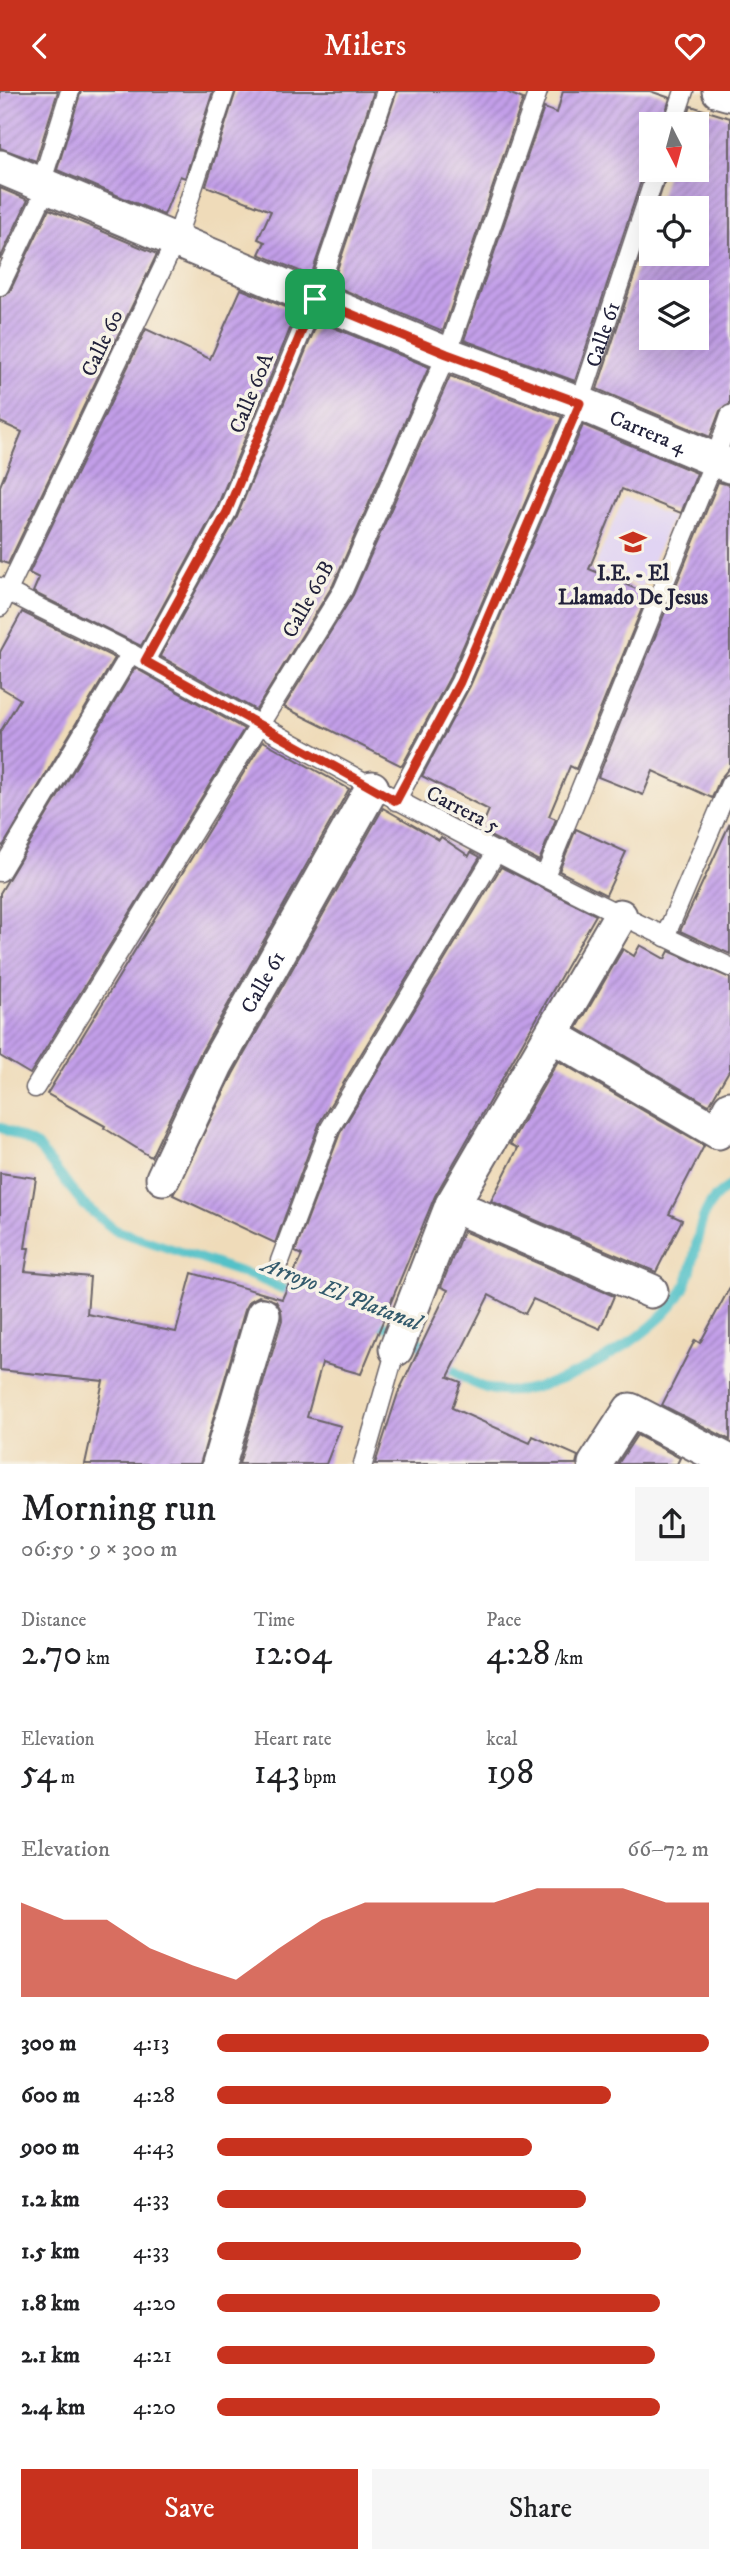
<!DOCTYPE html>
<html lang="en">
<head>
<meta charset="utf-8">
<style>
  :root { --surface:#fff; --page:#f6f6f6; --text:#202124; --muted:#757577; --accent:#c8321e }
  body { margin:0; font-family:"IM FELL DW Pica",serif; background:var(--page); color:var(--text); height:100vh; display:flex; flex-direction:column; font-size:26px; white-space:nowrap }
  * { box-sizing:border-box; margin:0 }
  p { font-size:23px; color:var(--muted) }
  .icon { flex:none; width:38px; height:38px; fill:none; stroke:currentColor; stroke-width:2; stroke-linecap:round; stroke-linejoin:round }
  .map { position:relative; height:1373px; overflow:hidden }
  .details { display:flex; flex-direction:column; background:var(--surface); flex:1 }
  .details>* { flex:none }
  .needle { width:46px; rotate:174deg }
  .tools { position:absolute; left:639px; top:21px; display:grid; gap:14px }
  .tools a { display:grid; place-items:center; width:70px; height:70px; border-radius:0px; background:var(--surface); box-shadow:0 7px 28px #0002; font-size:35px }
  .pin { position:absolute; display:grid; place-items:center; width:60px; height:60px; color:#fff; margin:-30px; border-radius:14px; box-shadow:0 4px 10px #0006 }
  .round { display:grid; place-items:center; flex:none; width:74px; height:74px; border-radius:0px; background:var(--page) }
  .head { display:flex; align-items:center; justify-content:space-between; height:119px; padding:0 21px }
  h1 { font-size:38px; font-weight:600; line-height:52px }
  .stats { display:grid; grid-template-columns:repeat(3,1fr); gap:10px; height:119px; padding:7px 21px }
  .stats div { display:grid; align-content:center }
  .stats b { font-size:35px; font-weight:600 }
  .stats small { font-size:19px; font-weight:400 }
  .stats p { font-size:19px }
  .chart { height:196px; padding:14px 21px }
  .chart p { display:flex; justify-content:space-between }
  .chart svg { width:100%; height:126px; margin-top:7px; fill:var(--accent); opacity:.7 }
  .primary-button { display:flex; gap:14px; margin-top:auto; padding:14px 21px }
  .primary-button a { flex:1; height:80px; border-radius:0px; background:var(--accent); color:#fff; font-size:28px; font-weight:600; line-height:80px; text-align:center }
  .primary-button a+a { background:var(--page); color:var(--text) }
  ul { padding:0 21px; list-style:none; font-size:23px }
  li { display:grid; grid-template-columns:112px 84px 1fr; align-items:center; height:52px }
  li i { height:18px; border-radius:9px; background:var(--accent) }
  header { display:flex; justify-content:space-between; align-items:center; height:91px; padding:0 21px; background:var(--accent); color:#fff; font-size:32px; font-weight:600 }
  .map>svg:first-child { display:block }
</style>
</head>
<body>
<header><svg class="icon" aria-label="back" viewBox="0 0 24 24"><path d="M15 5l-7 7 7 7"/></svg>Milers<svg class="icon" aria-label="heart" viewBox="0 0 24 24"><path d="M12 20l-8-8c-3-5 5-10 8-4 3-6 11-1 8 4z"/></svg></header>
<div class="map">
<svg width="730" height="1373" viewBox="0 0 730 1373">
  <defs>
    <pattern id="building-hatch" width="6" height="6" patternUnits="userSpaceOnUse" patternTransform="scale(1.75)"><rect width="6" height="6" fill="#c39fe9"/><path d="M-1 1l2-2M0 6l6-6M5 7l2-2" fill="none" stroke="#9e81be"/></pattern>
  </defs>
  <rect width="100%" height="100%" fill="#f7f3e8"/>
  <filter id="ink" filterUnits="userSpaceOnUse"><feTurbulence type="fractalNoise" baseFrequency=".0143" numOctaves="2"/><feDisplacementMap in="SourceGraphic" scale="14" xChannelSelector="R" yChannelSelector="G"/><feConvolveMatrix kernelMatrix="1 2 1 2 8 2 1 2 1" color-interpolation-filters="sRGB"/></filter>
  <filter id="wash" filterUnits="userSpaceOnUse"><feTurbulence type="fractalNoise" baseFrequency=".00686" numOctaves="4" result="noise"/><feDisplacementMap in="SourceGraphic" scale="28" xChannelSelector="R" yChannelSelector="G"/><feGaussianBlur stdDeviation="1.57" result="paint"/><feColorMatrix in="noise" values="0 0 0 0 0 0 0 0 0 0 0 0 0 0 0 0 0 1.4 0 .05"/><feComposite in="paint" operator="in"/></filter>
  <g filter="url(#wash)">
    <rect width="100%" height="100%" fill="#efdbb9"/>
    <polygon fill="#e1d4f3" points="624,406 672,426 642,497 594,477"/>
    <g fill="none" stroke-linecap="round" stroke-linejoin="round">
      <g stroke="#53c1c8" stroke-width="10">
        <polyline points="0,1036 37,1055 84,1114 115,1139 252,1185 298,1204"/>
        <polyline points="372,1230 413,1246 431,1262"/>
        <path d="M443 1272C461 1285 478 1298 500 1300 554 1305 657 1246 683 1199 702 1164 690 1117 730 1095"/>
      </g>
    </g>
    <g id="blocks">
      <g fill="url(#building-hatch)" fill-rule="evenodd">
        <polygon points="0,0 58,0 36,70 0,57"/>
        <polygon points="81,0 213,0 185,87 180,85 164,124 57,79"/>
        <polygon points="236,0 374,0 311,185 259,163 265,151 258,148 271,120 206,95"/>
        <polygon points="397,0 504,0 523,8 443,240 332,194"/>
        <polygon points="563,0 650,0 670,7 662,33 651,33 651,70 646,75 575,290 464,249 544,17 557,22"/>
        <path d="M691 15 730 27V313L720 320 710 346 597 298 651 133V163H696V117H656L668 79H696V33H685ZM651 201H696V247H651Z"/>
        <polygon points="0,97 28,109 0,168"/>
        <polygon points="49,118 157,163 8,473 0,470 0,395 22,341 0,331 0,206 10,200"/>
        <polygon points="241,198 297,221 217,416 141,555 33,501 39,487 29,482 146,238 210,268"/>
        <polygon points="318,230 429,276 333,494 256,619 160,565 237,425"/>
        <polygon points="450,285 562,326 450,586 402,675 284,616 353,504"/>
        <polygon points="583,334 697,382 681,422 622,398 589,478 648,503 576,678 570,675 549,725 556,728 539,770 480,740 489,719 422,685 470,595"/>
        <polygon points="718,391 730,394 730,676 720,688 712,707 653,680 643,704 598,686"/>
        <polygon points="22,521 115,567 3,755 0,753 0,641 20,608 0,596 0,561"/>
        <polygon points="135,577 244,638 30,983 0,965 0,802"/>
        <polygon points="263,650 349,698 199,965 151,1066 104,1037 105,1035 47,1003"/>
        <polygon points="383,717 439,749 441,746 469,765 471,761 480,766 320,1031 275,1152 173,1104 233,983"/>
        <polygon points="730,732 730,863 680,840"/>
        <polygon points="576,738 626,761 606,804 559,780"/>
        <polygon points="501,776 596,824 435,1105 361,1283 322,1272 307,1326 341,1335 326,1373 239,1373 282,1229 281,1219 276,1210 259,1205 250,1210 245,1219 200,1373 85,1373 103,1290 0,1279 0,1082 36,1087 25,1157 29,1157 25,1180 90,1186 87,1223 176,1241 192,1182 282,1208 302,1164 295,1161 340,1042"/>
        <polygon points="640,854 665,868 669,860 730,887 730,978 709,1014 577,937 623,858 634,865"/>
        <polygon points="558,970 704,1055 669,1123 682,1129 656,1181 491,1110 518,1057 510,1053"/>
        <polygon points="463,1140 614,1205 600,1238 533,1208 525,1223 489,1204 448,1286 461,1291 452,1317 530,1352 533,1345 578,1365 576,1373 375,1373 398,1302 448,1199 441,1196"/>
        <polygon points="730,1196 730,1349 662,1314 695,1249 700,1252"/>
        <polygon points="637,1344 680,1367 677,1373 618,1373"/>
      </g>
    </g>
  </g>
  <g filter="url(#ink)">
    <use href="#blocks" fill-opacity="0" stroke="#6a6367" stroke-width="2"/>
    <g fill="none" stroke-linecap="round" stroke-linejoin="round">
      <defs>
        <g id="service">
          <polyline points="673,33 684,0"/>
          <polyline points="41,93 70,0"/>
          <polyline points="0,195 47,96"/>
          <path d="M0 496C48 523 99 544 147 571 338 678 530 784 730 876"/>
          <polyline points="0,516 176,149 225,0"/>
          <polyline points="145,570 227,421 315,208 386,0"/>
          <path id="s1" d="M396 710 460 591 580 312 657 79"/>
          <polyline points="0,781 131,562"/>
          <polyline points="545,785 715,368 730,324"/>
          <polyline points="665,846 730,693"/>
          <polyline points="35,997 343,499 447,263 538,0"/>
          <polyline points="280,1170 330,1037 497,760"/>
          <polyline points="363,1373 396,1258"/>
        </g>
        <g id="minor">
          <polyline points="719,0 730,3"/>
          <path id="s2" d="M0 76 447 263 580 312 730 375"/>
          <polyline points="553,945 718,1041 730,1017"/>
          <path id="s3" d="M163 1087 216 974 372 697"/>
          <polyline points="452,1114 651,1200"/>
          <polyline points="396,1258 452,1114 620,825"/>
          <polyline points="219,1373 263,1224"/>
          <polyline points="595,1373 630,1319 730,1371"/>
        </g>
      </defs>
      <use href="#service" stroke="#6a6367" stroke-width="21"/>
      <use href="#minor" stroke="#6a6367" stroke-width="37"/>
      <use href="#service" stroke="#fff" stroke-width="18"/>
      <use href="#minor" stroke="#fff" stroke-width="33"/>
    </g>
  </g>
  <g fill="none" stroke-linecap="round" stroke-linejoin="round" filter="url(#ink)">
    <defs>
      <polygon id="route" points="315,208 447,263 580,312 460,591 396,710 145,570 227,421"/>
    </defs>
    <use href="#route" stroke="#fff" stroke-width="14"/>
    <use href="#route" stroke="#c8321e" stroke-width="9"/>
  </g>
  <defs>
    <symbol id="school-bare" viewBox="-9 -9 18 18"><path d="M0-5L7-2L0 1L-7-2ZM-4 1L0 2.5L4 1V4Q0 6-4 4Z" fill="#c8321e" stroke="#f7f3e8" stroke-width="2.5" paint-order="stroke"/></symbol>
  </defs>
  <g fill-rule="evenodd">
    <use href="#school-bare" x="614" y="432" width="38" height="38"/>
  </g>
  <g text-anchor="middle" stroke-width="7" stroke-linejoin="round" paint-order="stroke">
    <g font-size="21" fill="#22223b" stroke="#f7f3e8">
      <text dy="7" stroke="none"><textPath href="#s1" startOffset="511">Calle 61</textPath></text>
      <text transform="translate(102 252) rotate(-65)" y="7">Calle 60</text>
      <text transform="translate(251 302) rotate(-68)" y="7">Calle 60A</text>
      <text dy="7" stroke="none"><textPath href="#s2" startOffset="700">Carrera 4</textPath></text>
      <text transform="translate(308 508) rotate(-61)" y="7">Calle 60B</text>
      <text transform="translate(463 718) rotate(27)" y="7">Carrera 5</text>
      <text dy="7" stroke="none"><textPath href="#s3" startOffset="220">Calle 61</textPath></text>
    </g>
    <g font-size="21" font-weight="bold" fill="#22223b" stroke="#f7f3e8">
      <text x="633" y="489">I.E. - El<tspan x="633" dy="24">Llamado De Jesus</tspan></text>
    </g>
    <g font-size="23" font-style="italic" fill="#335a6c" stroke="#f7f3e8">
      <text transform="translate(342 1202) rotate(21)" y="8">Arroyo El Platanal</text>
    </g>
  </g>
</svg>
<div class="tools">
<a><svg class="needle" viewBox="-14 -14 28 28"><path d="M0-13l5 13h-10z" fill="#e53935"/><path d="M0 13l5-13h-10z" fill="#757577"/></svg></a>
<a><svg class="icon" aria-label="locate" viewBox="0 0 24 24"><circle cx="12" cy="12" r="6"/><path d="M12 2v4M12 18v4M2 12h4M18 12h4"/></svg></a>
<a><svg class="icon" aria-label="layers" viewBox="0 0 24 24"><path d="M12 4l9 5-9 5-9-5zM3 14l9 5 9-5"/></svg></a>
</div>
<div class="pin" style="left:315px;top:208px;background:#1e9e55"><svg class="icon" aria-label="arrive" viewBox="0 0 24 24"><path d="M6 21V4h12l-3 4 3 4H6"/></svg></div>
</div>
<section class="details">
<div class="head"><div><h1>Morning run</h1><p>06:59 · 9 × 300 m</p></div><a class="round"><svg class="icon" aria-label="share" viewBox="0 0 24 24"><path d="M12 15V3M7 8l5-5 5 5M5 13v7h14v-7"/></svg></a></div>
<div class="stats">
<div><p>Distance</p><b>2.70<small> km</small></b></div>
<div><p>Time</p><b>12:04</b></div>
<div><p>Pace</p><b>4:28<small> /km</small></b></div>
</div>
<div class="stats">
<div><p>Elevation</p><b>54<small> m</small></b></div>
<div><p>Heart rate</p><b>143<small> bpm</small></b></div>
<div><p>kcal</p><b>198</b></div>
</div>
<div class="chart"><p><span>Elevation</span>66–72 m</p>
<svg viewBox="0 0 160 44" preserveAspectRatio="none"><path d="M0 44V11L10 17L20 17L30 27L40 33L50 38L60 27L70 17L80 11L90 11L100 11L110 11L120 6L130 6L140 6L150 11L160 11V44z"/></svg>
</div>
<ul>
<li><b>300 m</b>4:13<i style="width:100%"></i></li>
<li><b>600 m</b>4:28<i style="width:80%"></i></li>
<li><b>900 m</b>4:43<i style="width:64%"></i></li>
<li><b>1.2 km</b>4:33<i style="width:75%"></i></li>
<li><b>1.5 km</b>4:33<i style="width:74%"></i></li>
<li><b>1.8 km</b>4:20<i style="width:90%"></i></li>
<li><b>2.1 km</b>4:21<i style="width:89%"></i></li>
<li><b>2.4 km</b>4:20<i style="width:90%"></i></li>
</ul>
<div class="primary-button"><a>Save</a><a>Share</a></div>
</section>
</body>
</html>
